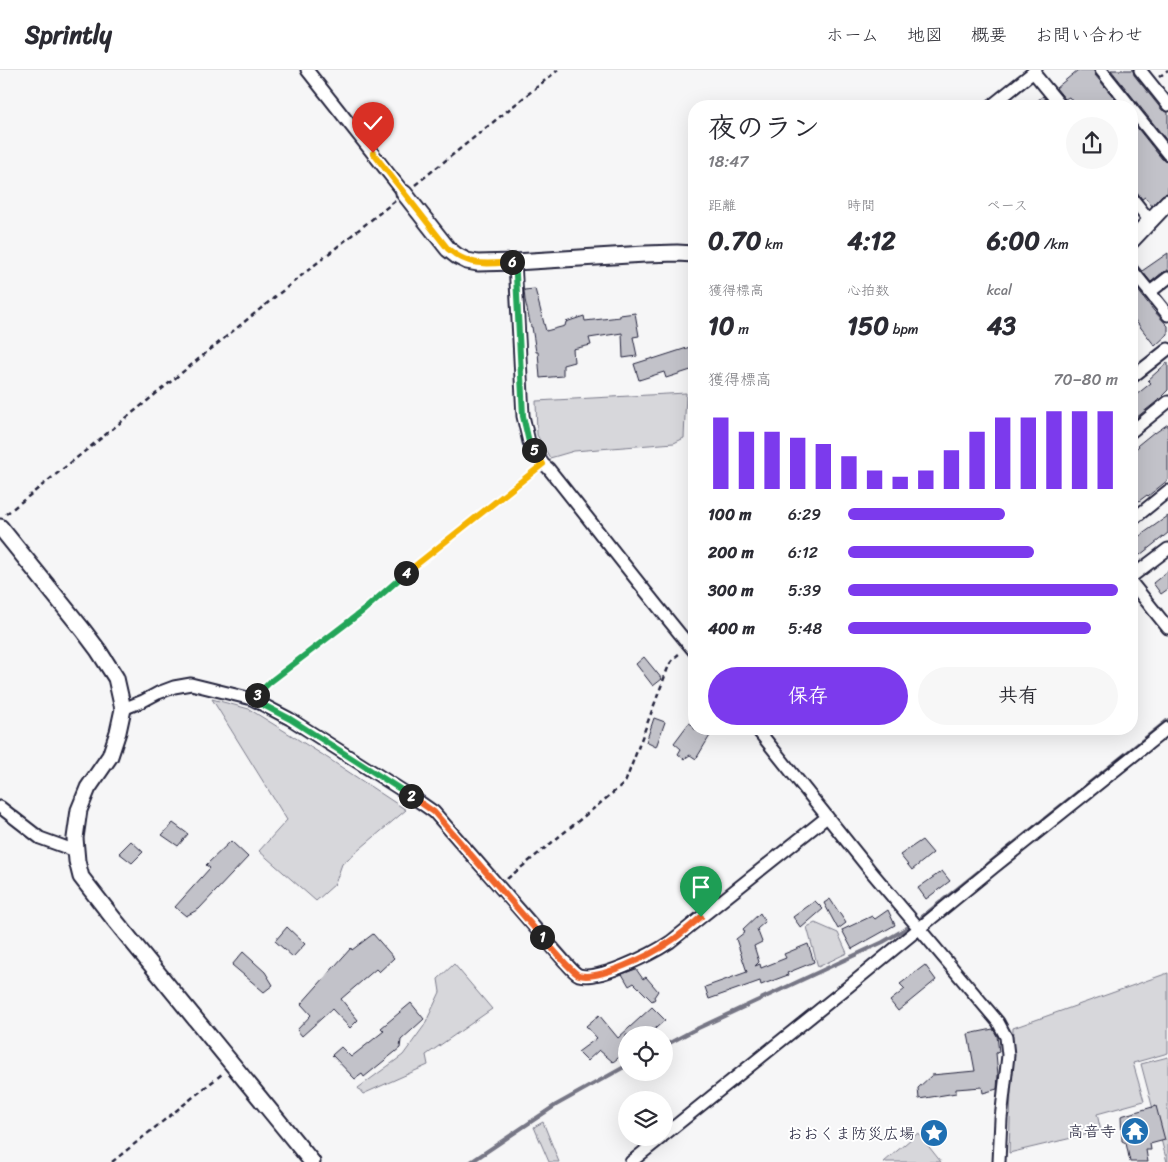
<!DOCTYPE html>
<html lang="ja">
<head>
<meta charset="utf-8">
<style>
  :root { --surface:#fff; --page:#f7f7f7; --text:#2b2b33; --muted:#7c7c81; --line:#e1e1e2; --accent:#7c3aed }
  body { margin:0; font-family:Sriracha,"Klee One",sans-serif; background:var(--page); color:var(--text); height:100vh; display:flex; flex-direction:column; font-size:19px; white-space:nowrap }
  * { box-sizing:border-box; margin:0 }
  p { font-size:16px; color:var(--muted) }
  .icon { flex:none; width:28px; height:28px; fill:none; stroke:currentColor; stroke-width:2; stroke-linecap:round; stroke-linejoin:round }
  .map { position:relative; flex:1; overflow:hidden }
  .details { position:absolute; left:688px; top:30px; width:450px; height:635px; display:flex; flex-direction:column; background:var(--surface); border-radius:20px; box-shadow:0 5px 20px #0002 }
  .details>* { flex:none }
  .controls { position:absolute; left:618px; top:956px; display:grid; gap:10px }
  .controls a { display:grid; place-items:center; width:55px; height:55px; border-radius:50%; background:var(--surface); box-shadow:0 5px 20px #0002; font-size:25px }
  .pin { position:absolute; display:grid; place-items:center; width:42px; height:42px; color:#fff; margin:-51px -21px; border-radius:50% 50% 50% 0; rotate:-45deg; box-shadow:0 0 5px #0007 }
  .pin .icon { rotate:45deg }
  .km { position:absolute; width:25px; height:25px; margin:-12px; border-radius:50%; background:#222; color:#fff; font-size:14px; line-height:25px; text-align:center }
  .round { display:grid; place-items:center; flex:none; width:52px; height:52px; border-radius:26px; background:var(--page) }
  .head { display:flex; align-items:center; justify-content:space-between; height:85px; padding:0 20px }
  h1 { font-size:28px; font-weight:700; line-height:38px }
  .stats { display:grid; grid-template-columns:repeat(3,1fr); gap:8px; height:85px; padding:5px 20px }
  .stats div { display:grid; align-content:center }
  .stats b { font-size:25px; font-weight:700 }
  .stats small { font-size:14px; font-weight:400 }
  .stats p { font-size:14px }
  .chart { height:140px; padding:10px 20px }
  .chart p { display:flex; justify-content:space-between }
  .chart svg { width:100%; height:90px; margin-top:5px; stroke:var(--accent); stroke-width:6 }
  .action { display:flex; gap:10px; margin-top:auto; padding:10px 20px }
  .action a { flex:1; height:58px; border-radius:30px; background:var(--accent); color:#fff; font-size:20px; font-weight:700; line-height:58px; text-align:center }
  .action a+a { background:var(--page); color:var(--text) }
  ul { padding:0 20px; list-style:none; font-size:16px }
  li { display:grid; grid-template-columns:80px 60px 1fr; align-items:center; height:38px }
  li i { height:12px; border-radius:6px; background:var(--accent) }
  header { display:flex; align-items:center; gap:30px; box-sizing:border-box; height:70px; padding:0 25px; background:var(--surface); border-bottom:1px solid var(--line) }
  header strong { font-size:24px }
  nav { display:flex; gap:28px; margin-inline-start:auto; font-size:18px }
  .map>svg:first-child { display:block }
</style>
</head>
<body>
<header>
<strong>Sprintly</strong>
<nav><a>ホーム</a><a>地図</a><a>概要</a><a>お問い合わせ</a></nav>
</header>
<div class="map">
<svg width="1168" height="1092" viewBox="0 0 1168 1092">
  <rect width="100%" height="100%" fill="#f6f6f7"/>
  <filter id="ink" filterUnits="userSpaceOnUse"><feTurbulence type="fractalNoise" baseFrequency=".02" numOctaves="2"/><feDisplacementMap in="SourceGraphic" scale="10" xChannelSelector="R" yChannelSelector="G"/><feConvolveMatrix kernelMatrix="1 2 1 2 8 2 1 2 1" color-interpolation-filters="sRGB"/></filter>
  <g filter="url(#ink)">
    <g fill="#d7d7db" stroke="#7c7c8b">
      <polygon points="686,323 684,368 674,373 574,381 550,388 537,365 536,331"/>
      <polygon points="212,629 249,639 323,685 406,740 342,794 335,814 316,831 259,781 287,750"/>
      <polygon points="815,853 838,863 847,883 818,897 807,857"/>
      <polygon points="454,894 492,939 426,985 428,995 363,1024 358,1018 403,985 424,956 440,922 438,909"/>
      <polygon points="1168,903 1168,983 1133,993 1144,1031 1097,1044 1101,1061 1009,1083 1013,958"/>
      <polygon points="1168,987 1168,1092 1167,1092 1141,994"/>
      <polygon points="543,1052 559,1092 549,1092 534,1057"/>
      <polygon points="918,1063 941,1092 884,1092"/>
    </g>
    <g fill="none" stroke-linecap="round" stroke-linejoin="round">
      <g stroke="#767685" stroke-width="4">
        <polyline points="922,847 1168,650"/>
        <polyline points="664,976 692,961 883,872 907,858"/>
        <polyline points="471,1092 556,1035 626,996"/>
      </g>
    </g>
    <g fill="#c2c2c9" stroke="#22223b">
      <polygon points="1078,0 1094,0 1095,5 1121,36 1076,36 1069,27 1065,29 1056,18"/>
      <polygon points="1111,0 1133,0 1134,5 1162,40 1168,42 1168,72"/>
      <polygon points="1043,26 1051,36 1031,36"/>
      <polygon points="1131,50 1162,89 1168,91 1168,123 1162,125 1152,136 1145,127 1142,129 1137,122 1131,120"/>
      <polygon points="1168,183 1168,201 1163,202 1151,212 1142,201"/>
      <polygon points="1131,211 1154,241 1168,256 1168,264 1155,276 1131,245"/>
      <polygon points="535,219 546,261 565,256 566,252 584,246 585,251 620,247 620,245 635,243 639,266 633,267 637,286 623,288 622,263 589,268 591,275 573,279 574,292 563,295 563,306 540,308 538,282 536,282 532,257 531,257 525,230 524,220"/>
      <polygon points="690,277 694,287 694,299 666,308 664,302 639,310 634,294 653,288 653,289"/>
      <polygon points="1168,292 1168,320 1156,332 1131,352 1131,329 1151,313 1148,310"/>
      <polygon points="1168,354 1168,410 1148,426 1147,425 1131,437 1131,383 1139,376 1138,375 1154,362 1155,363"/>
      <polygon points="1168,446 1168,463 1131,492 1131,472"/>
      <polygon points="1168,501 1168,519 1161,524 1153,513"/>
      <polygon points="644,587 662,609 653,616 636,594"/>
      <polygon points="654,648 665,652 656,677 646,672"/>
      <polygon points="689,653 694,656 694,659 714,659 696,689 690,685 684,689 678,684 681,679 674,673"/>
      <polygon points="173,753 188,764 178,776 162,765"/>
      <polygon points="922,770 933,783 912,800 900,785"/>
      <polygon points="131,771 143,782 132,793 119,783"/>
      <polygon points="231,771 248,787 199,839 186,846 175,837 210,798 206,795"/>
      <polygon points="942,801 950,811 926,829 918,818"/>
      <polygon points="830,829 846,853 838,859 824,833"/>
      <polygon points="815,831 823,839 801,858 793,847"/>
      <polygon points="888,840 895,855 852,879 842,860 872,846 875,849"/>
      <polygon points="760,843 765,852 757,859 762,872 754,876 759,892 755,896 760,894 761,898 786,888 784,884 808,874 814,892 787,903 788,905 761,915 760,911 709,929 705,917 747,902 736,869 745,862 743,859"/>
      <polygon points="287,857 305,874 293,887 275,871"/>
      <polygon points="373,864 394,888 379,902 376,899 341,929 358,950 350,958 332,939 302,966 297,960 311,945 301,934 351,878 352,880"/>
      <polygon points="243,882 265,902 273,915 264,922 232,895"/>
      <polygon points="925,895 936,910 898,941 890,931 905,919 900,914"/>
      <polygon points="636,899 643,909 646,907 658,921 654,927 655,929 652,931 634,913 629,916 622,904"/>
      <polygon points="411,933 424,949 401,970 400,978 364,1007 362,1004 355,1009 332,985 341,977 351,987 384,961 381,958"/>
      <polygon points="652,937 665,950 648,965 626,965 626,982 613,992 599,980 587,991 578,982 597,968 586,956 599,945 618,968"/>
      <polygon points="993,959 997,966 999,982 996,983 998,1005 997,1019 983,1023 982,1017 956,1019 956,1023 919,1029 918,1018 932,1005 975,1001 968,964"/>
      <polygon points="1156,1036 1165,1070 1150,1074 1151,1080 1146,1080 1148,1092 1130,1092 1126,1073 1122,1071 1121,1046"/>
    </g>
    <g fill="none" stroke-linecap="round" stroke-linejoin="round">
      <defs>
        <g id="minor">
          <polyline points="307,0 404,123"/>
          <polyline points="1101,0 1130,36"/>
          <polyline points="1140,0 1168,35"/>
          <polyline points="1033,2 1061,36"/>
          <polyline points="991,36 1036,0"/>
          <polyline points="1131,38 1168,84"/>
          <polyline points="1131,127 1150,151"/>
          <path d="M515 192 523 346 529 372 543 394 548 398C597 459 644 521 694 581"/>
          <polyline points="1131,199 1168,245"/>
          <polyline points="1150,222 1168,208"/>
          <polyline points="1131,308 1168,279"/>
          <polyline points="1131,362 1168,332"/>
          <polyline points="1131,451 1168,421"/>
          <polyline points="1131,507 1168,479"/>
          <polyline points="1131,512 1168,558"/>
          <path d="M123 639 143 631 158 623 174 617 191 614 252 629 290 649 414 728 434 742 565 892C569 896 574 903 579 905 599 911 652 884 670 872L827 747"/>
          <polyline points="757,659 869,799 998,952 1006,967 1008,985 1001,1049 999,1092"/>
          <polyline points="0,737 40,768 76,781"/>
          <polyline points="664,1065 849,916 994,797 1168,658"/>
          <polyline points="631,1092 661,1068"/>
        </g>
        <g id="tertiary">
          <polyline points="404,123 448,179 457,186 467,191 478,193 515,192 645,184 677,183 694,184"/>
          <polyline points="1131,171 1168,132"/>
          <polyline points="0,457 83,560 98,580 116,608 123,639 118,662 110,686 88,718 79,740 75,768 77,791 81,807 113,848 312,1092"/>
        </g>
      </defs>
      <use href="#minor" stroke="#22223b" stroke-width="15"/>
      <use href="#tertiary" stroke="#22223b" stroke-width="19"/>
      <g stroke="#22223b" stroke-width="2.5" stroke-dasharray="5 4" stroke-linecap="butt">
        <polyline points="1159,7 1168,0"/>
        <polyline points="415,115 558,0"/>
        <path d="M6 444C137 341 264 234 395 131"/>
        <polyline points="262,620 270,613 364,540 411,499 534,401"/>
        <polyline points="507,809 625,713 669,595 674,588 680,583"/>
        <polyline points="112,1092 222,1004"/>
      </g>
      <use href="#minor" stroke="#fff" stroke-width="11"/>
      <use href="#tertiary" stroke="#fff" stroke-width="15"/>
    </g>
  </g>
  <g fill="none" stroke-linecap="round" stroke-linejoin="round" filter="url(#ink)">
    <defs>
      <path id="split-1" d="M542 867C549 874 571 902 579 905 598 911 651 885 668 873 680 866 690 856 701 847"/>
      <polyline id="split-2" points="411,726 434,742 542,867"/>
      <polyline id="split-3" points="257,625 252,629 290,649 411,726"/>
      <polyline id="split-4" points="257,625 270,612 364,540 406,503"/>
      <polyline id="split-5" points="406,503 543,394 534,380"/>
      <polyline id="split-6" points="512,192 515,192 516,205 523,346 529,372 534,380"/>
      <path id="split-7" d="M373 83 448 179C470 197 486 194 512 192"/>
    </defs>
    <use href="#split-1" stroke="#fff" stroke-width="10"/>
    <use href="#split-2" stroke="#fff" stroke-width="10"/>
    <use href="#split-3" stroke="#fff" stroke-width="10"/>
    <use href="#split-4" stroke="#fff" stroke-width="10"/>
    <use href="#split-5" stroke="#fff" stroke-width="10"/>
    <use href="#split-6" stroke="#fff" stroke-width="10"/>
    <use href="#split-7" stroke="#fff" stroke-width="10"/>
    <use href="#split-1" stroke="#f0652b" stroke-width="6"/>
    <use href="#split-2" stroke="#f0652b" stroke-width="6"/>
    <use href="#split-3" stroke="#22a559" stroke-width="6"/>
    <use href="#split-4" stroke="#22a559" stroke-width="6"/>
    <use href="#split-5" stroke="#f5b400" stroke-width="6"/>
    <use href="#split-6" stroke="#22a559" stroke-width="6"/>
    <use href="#split-7" stroke="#f5b400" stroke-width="6"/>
  </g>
  <defs>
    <symbol id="temple-disc" viewBox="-11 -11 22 22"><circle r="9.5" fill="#1f6fb2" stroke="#fff"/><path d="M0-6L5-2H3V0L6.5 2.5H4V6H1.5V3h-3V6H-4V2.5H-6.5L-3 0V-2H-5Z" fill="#fff"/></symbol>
    <symbol id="sight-disc" viewBox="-11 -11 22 22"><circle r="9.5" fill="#1f6fb2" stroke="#fff"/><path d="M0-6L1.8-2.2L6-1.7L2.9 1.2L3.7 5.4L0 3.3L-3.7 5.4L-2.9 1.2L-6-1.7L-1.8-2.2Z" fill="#fff"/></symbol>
  </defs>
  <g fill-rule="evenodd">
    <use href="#temple-disc" x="1119" y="1045" width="32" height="32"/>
    <use href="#sight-disc" x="918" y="1047" width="32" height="32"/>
  </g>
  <g text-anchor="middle" stroke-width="4" stroke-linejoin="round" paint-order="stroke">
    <g font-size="16" fill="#22223b" stroke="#fff" text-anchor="end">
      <text x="1116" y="1067">高音寺</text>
      <text x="915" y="1069">おおくま防災広場</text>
    </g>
  </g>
</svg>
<div class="controls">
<a><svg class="icon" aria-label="locate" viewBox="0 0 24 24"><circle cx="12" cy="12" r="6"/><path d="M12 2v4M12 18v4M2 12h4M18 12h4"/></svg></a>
<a><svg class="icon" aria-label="layers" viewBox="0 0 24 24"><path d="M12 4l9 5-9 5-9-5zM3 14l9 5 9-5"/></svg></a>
</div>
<div class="pin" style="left:701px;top:847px;background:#1e9e55"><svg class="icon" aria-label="arrive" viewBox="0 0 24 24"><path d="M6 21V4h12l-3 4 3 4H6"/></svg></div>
<div class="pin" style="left:373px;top:83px;background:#d93025"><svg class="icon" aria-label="check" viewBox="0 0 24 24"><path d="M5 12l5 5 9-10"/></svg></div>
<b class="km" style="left:542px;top:867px">1</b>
<b class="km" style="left:411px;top:726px">2</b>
<b class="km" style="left:257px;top:625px">3</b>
<b class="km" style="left:406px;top:503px">4</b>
<b class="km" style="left:534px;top:380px">5</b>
<b class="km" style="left:512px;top:192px">6</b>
<section class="details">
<div class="head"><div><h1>夜のラン</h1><p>18:47</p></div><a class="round"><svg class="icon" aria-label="share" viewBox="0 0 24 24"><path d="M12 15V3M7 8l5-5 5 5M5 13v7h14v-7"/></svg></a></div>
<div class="stats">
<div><p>距離</p><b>0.70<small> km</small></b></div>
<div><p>時間</p><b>4:12</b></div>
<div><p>ペース</p><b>6:00<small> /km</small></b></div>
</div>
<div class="stats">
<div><p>獲得標高</p><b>10<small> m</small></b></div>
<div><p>心拍数</p><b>150<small> bpm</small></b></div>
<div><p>kcal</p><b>43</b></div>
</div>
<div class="chart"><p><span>獲得標高</span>70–80 m</p>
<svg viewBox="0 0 160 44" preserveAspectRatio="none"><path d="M5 44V9M15 44V16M25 44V16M35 44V19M45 44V22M55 44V28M65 44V35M75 44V38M85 44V35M95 44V25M105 44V16M115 44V9M125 44V9M135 44V6M145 44V6M155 44V6"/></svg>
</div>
<ul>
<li><b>100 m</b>6:29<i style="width:58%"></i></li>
<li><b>200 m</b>6:12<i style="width:69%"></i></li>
<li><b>300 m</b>5:39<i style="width:100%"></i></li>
<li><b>400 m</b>5:48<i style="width:90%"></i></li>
</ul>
<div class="action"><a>保存</a><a>共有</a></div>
</section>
</div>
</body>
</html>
